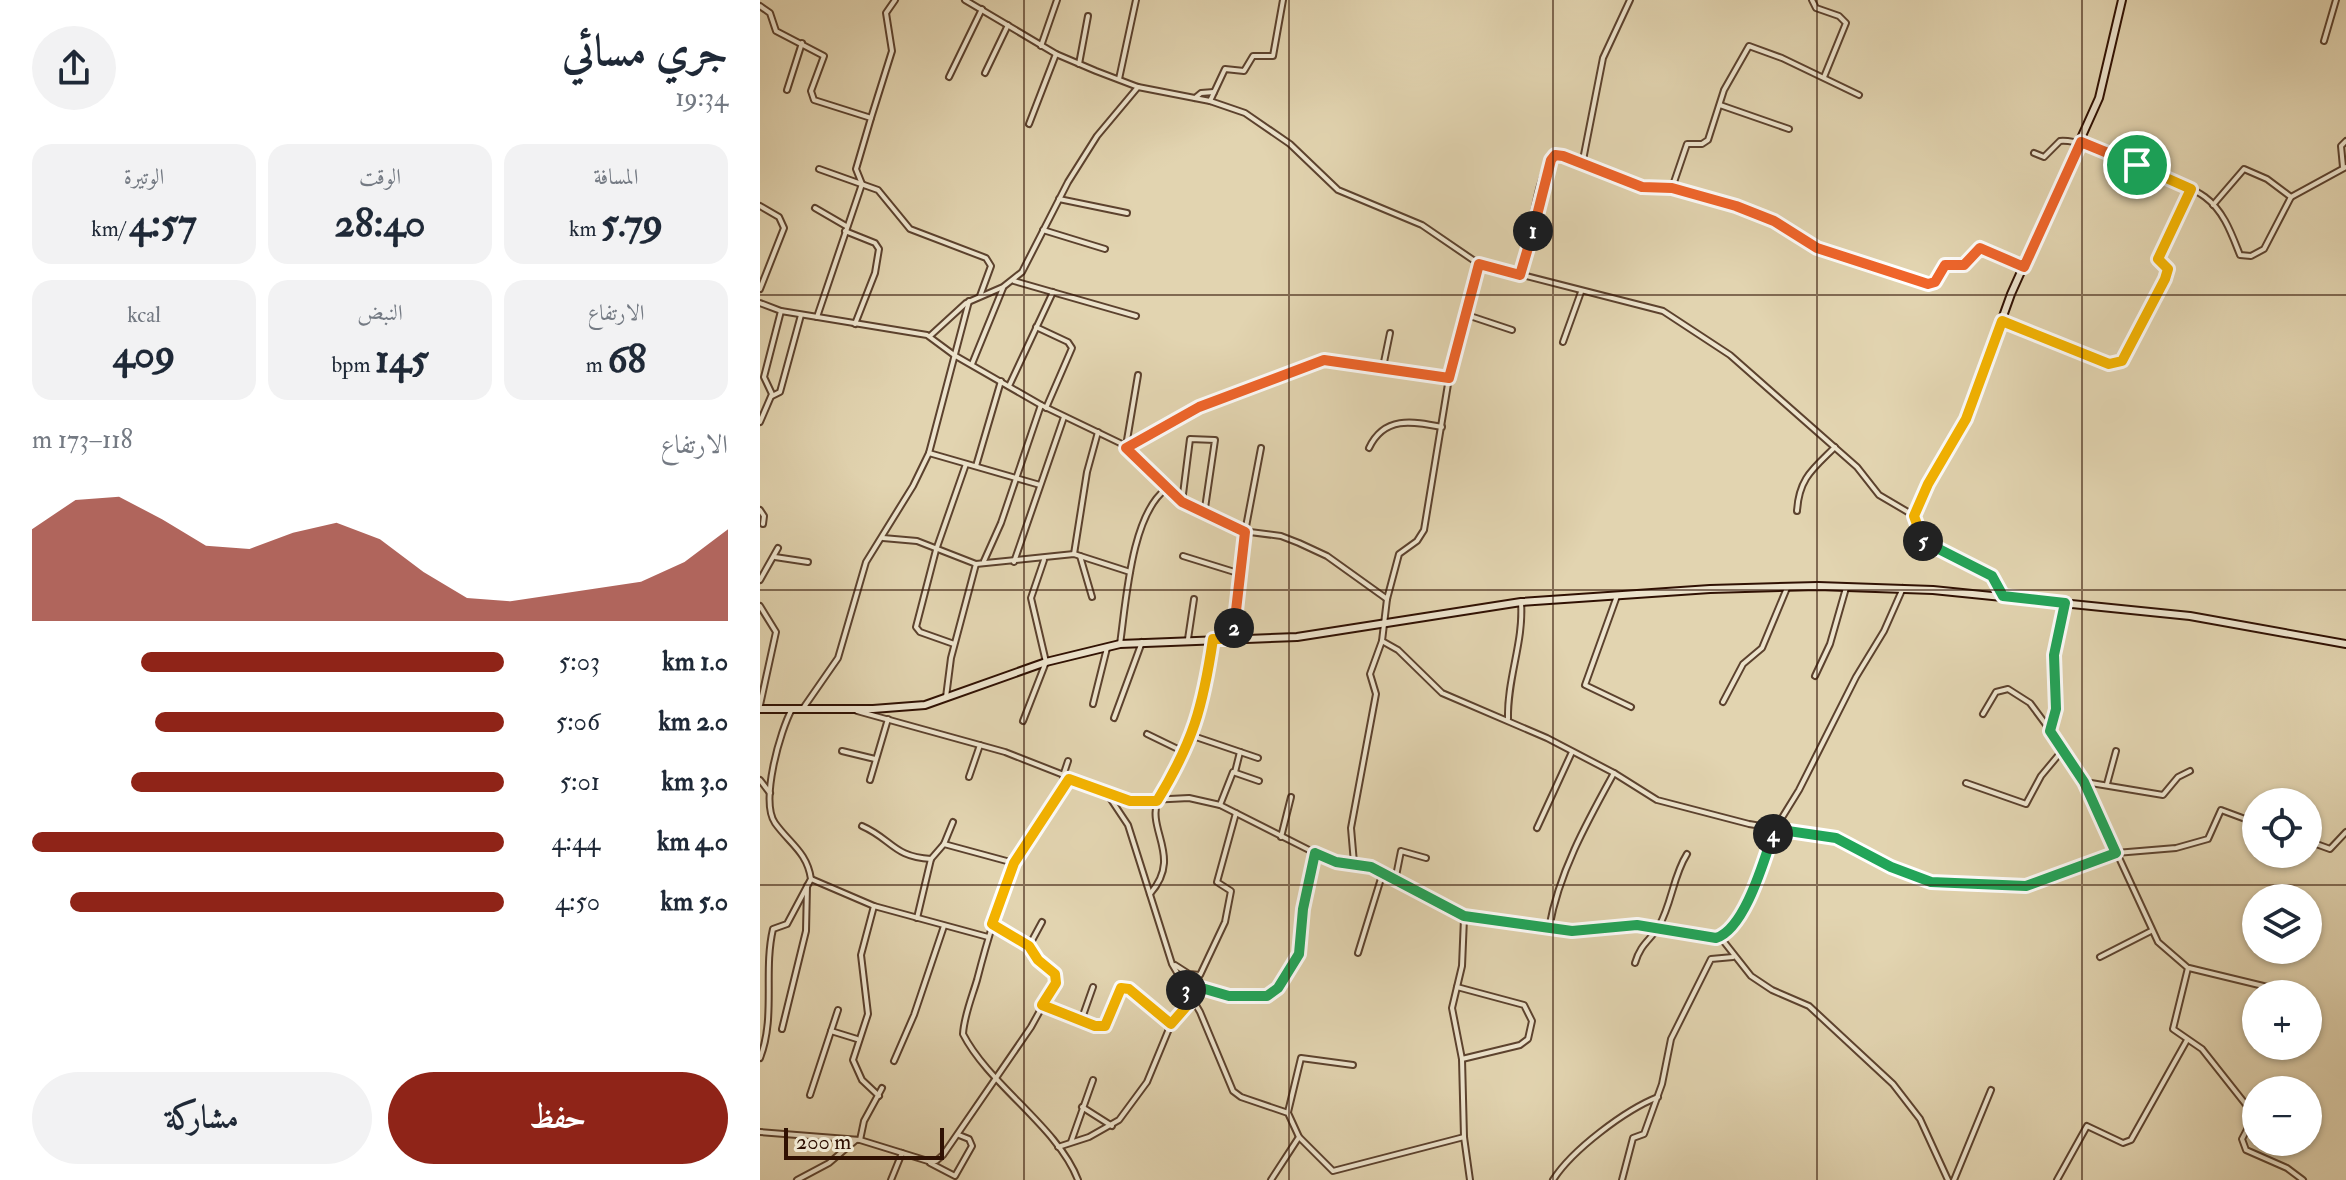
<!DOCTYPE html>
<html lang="ar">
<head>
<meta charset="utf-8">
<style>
  :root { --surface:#fff; --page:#f2f2f3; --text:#1f2937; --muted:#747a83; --accent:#8f2418 }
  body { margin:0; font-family:"IM FELL Double Pica",Amiri,serif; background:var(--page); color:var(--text); direction:rtl; height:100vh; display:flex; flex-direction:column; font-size:30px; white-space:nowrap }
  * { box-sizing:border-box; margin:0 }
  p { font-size:26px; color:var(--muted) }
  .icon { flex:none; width:44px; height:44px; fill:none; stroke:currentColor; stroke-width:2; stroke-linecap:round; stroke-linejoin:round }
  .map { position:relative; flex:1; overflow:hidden; direction:ltr }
  .details { display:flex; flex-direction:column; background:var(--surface); width:760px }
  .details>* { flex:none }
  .tools { position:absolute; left:1482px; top:788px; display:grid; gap:16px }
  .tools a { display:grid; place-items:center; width:80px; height:80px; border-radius:50%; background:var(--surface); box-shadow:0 2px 6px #0004; font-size:40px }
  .scale { position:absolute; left:24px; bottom:20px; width:160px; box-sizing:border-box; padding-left:8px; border:4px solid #301103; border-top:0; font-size:22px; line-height:28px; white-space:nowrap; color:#301103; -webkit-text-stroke:6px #ece3cc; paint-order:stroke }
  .pin { position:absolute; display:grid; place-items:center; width:68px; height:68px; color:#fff; margin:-34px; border:4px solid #fff; border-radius:50%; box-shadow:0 2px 8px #0007 }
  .km { position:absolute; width:40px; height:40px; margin:-20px; border-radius:50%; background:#222; color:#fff; font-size:22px; line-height:40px; text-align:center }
  .round { display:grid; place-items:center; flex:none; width:84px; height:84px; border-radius:42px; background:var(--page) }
  .head { display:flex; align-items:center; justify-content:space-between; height:136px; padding:0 32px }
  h1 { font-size:44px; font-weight:700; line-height:60px }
  .figures { display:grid; grid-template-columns:repeat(3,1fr); gap:12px; height:136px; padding:8px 32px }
  .figures div { display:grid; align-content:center; border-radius:20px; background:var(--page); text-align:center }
  .figures b { font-size:40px; font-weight:700 }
  .figures small { font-size:22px; font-weight:400 }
  .figures p { font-size:22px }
  .chart { height:224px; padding:16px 32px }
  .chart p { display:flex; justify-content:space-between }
  .chart svg { width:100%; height:144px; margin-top:8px; fill:var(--accent); opacity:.7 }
  .button { display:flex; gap:16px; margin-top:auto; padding:16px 32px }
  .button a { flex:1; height:92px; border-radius:48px; background:var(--accent); color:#fff; font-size:32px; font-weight:700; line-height:92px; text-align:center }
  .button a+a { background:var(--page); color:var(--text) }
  ul { padding:0 32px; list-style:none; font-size:26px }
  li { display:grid; grid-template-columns:128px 96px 1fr; align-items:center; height:60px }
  li i { height:20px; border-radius:10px; background:var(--accent) }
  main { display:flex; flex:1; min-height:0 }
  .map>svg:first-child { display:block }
</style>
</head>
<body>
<main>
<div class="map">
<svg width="1586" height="1180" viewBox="0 0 1586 1180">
  <rect width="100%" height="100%" fill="#e2d4b0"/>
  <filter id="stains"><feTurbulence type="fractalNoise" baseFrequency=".0025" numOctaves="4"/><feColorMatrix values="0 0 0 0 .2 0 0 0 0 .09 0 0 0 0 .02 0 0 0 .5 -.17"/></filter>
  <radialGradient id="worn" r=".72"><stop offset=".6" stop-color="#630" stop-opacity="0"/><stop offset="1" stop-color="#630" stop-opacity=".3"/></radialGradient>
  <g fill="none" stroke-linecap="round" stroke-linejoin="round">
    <defs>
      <g id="street">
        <polyline points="205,0 296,54 336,71 378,87 450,101 485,113 530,144 578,190 662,225 719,264 903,311 970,355 1097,467 1119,495 1153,515"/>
        <polyline points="1052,0 1056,8 1079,16 1086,23 1064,77"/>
        <polyline points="0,6 10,13 16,31 64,56 51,91 54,100 111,118 96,169 102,184 57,317"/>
        <polyline points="1564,41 1576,0"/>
        <polyline points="281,46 297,0"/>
        <polyline points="319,64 328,16"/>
        <polyline points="225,73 248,25"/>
        <polyline points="189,77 222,9"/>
        <polyline points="359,79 376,0"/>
        <polyline points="27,90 42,43"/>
        <polyline points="435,98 441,93 454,92"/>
        <polyline points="450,101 465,69 484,71 493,56 513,56 523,0"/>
        <polyline points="960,105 1029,129"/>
        <polyline points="111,118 132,51 126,13 135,0"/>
        <polyline points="269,124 296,54"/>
        <path d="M1274 153 1284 157 1300 141C1323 138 1425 182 1445 197 1464 211 1472 235 1480 255L1491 256 1504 249 1531 197 1586 167"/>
        <polyline points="822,165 843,58 870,0"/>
        <polyline points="1583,167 1581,146 1586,141"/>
        <polyline points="59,169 118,190 150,229 226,258 231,266 220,296"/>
        <polyline points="912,188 927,144 942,144 948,140 964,90 989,46 1022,58 1099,95"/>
        <polyline points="299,199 367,213"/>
        <polyline points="1453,205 1484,169 1507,179 1531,197"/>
        <polyline points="0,206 19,217 24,228 0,289"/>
        <polyline points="55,208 86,226"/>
        <polyline points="283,230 345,249"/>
        <polyline points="85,231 115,243 119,249 115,273 95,324"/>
        <polyline points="719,264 689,378 664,530 657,541 639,554 627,599 622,641 638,650 682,693 787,738 854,773 897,800 989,824 1076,838 1131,867 1171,882 1266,886 1356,853 1416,848 1448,839 1461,810 1496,823"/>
        <path d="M760 275C772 244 774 176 795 155L882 187 912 188 976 206 1014 221 1057 248 1157 281 1175 282 1185 265H1204L1220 248 1264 267"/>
        <polyline points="254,281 376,316"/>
        <polyline points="0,303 21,311 167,335 194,355 281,405 360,443 411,494 432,508 482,531 521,536 539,543 567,556 627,599"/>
        <polyline points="707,315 752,330"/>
        <polyline points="1242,321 1357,364 1405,279 1408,269 1398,259 1431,189"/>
        <polyline points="276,327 308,342 312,348 286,408"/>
        <polyline points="170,336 206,303 243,287 262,272 308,182 337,136 378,87"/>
        <polyline points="803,342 821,292"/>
        <polyline points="212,364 243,288"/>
        <polyline points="623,367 630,333"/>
        <polyline points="249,386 293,292"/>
        <polyline points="12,396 20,392 41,315"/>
        <polyline points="0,422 12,394 4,377 21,311"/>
        <polyline points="366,446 378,375"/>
        <polyline points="366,448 439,407 564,360 689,378"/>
        <path d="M609 448C624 416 652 421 682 427"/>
        <polyline points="169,453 280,485"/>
        <polyline points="216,466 241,381"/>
        <polyline points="422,502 430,439 455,440 444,515"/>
        <polyline points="0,510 4,516 3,524"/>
        <path d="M1037 511C1039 478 1053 469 1075 447"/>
        <polyline points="123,538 157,541 216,564 314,554 370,572"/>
        <polyline points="314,554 327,472 338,432"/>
        <polyline points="320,556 332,597"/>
        <polyline points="423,556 481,574"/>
        <polyline points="15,557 48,562"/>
        <polyline points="224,561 241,523 281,405"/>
        <polyline points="254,562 304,417"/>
        <polyline points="0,580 18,548"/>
        <polyline points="857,596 825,685 871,707"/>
        <polyline points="1305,603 1294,655 1292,737 1324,782 1398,942 1428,968 1413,1029 1442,1049 1491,1111 1491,1122 1482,1139 1486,1150 1527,1168 1543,1180"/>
        <polyline points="0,606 16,632 0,705"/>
        <polyline points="428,639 434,599"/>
        <polyline points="472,639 485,532 501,448"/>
        <polyline points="194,644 160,632 156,627 176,550 206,464"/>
        <path d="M360 644C366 603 371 515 406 489"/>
        <polyline points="1055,676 1070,644 1086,588"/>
        <polyline points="186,697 191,658 216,564"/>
        <polyline points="963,702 983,664 1002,648 1027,588"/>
        <polyline points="333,704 347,648"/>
        <polyline points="44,707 78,658 106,562 153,486 169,453 209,301"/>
        <polyline points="97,711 245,752 370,801 429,798 460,805 555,853 576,862 611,867 704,916 812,931 877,925 961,938 989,896 1012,834 1039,790 1096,677 1124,631 1143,588"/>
        <polyline points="1223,714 1236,692 1248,689 1270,703 1290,730"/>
        <polyline points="354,718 382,642"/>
        <path d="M748 719C747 678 764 642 761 602"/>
        <polyline points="263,721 286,662 271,598 284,560"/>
        <polyline points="387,734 424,752"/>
        <polyline points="433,736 498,758"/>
        <polyline points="82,751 115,759"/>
        <polyline points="475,772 480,752"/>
        <polyline points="303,776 308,761"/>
        <polyline points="209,777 220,745"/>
        <path d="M309 779C257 847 238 898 217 980 212 997 204 1016 203 1034 229 1085 298 1127 318 1180"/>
        <polyline points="0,780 10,793"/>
        <polyline points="110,780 128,719"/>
        <polyline points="1325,782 1403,795 1418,777 1430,771"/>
        <polyline points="1206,783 1266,804 1281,776 1301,752"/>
        <polyline points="1347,784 1356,751"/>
        <polyline points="348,795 368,825 412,964 440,1012 473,1091 481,1097 528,1113 539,1137 573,1171 704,1137"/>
        <polyline points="460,805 473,772 499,781"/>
        <path d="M102 826C132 839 133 857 171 859"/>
        <polyline points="777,828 812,752"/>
        <polyline points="521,837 531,797"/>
        <polyline points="1548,841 1570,849 1586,832"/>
        <polyline points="184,844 193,822"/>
        <polyline points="594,863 591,828 616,694 610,674 622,641"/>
        <polyline points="51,879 114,906 228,937"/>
        <polyline points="635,881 641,851 666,858"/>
        <path d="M390 894C423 856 386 831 398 799 406 778 422 759 432 739 446 709 448 674 453 642"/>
        <polyline points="114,906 101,955 108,1014 93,1060 102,1080 119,1096"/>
        <polyline points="157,918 171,859 184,844 254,863"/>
        <polyline points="704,918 702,966 692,1008 702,1059 704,1137 710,1180"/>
        <path d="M789 928C799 872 827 822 854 773"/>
        <polyline points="961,938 991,976 1012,990 1049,1006 1133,1084 1160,1119 1188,1180"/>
        <polyline points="269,946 282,922"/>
        <polyline points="598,953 623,872"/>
        <polyline points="1340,957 1391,931"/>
        <path d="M875 963C881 943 890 941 899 926 912 903 913 876 927 854"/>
        <polyline points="415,965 429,974 440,975 465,922 471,891 457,882 476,813"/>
        <polyline points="1429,968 1524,991"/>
        <polyline points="421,982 469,996 507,996 518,988 539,954 543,909 555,853"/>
        <polyline points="697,987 764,1005 772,1021 768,1039 760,1045 702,1059"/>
        <polyline points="282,1005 341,1028 362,987 411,1024"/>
        <polyline points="321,1021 333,987"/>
        <polyline points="22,1029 46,931 47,886"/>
        <polyline points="71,1031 97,1039"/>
        <path d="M0 1058C16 1017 3 972 13 929L27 924 51 879C47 852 30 844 15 823 0 801 20 731 32 709"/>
        <polyline points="134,1061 154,1015 184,926"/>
        <polyline points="50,1095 78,1010"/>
        <polyline points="322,1107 352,1126"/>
        <polyline points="528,1112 541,1058 593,1065"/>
        <polyline points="0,1132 100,1140 168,1161 176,1161 183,1155 271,1027 297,980 295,974 278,960 269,946 232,924"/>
        <polyline points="100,1140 104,1121 122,1088"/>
        <polyline points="311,1142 333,1080"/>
        <polyline points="298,1147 329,1137 359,1120 387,1082 411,1024 432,1000"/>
        <polyline points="170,1163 195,1176 212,1146 209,1139 199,1135"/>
        <polyline points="37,1180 69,1163 96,1140"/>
        <polyline points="131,1180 142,1153"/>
        <polyline points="511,1180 539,1137"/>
        <path d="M793 1180C812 1150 865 1110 898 1097"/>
        <polyline points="862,1180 873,1138 884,1134 902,1084 911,1039 951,959 973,957"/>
        <polyline points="1194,1180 1231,1090"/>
        <polyline points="1297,1180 1327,1126 1363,1143 1371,1140 1427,1040"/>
      </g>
      <g id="secondary">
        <polyline points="1243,596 1232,576 1166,543 1160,537 1154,516 1168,484 1206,419 1251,294 1339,98 1362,0"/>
        <polyline points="0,709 113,709 165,705 286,662 360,644 537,637 761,602 950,589 1058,586 1173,590 1430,616 1586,644"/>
      </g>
    </defs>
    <use href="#street" stroke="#5c422e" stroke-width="8"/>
    <use href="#secondary" stroke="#301103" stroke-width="10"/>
    <use href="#street" stroke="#ece3cc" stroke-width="4"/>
    <use href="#secondary" stroke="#ece3cc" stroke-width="6"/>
  </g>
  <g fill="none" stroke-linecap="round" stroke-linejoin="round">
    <defs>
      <polyline id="split-1" points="773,231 791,160 795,155 803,156 882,187 912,188 976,206 1014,221 1057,248 1168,284 1175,282 1185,265 1204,265 1220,248 1264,267 1321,142 1377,165"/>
      <polyline id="split-2" points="474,628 485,532 422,502 366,448 439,407 564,360 689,378 719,264 760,275 773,231"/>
      <path id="split-3" d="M426 990 432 1000 411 1024 369 989 361 988 345 1026H335L282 1005 296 983 295 974 278 960 269 946 232 924 254 863 309 779 370 801H397C433 742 443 707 453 639H472L474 628"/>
      <path id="split-4" d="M426 990 421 982 469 996H507L518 988 539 954 543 909 555 853 576 862 611 867 704 916 812 931 877 925 956 938C985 929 1004 860 1013 834"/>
      <polyline id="split-5" points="1013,834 1015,829 1076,838 1131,867 1171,882 1266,886 1356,853 1324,782 1290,731 1296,709 1294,655 1305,603 1243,596 1232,576 1163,541"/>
      <polyline id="split-6" points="1163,541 1154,516 1168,484 1206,419 1242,321 1349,364 1362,361 1405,279 1408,269 1398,259 1431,189 1377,165"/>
    </defs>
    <use href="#split-1" stroke="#fff" stroke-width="16"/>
    <use href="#split-2" stroke="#fff" stroke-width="16"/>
    <use href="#split-3" stroke="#fff" stroke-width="16"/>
    <use href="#split-4" stroke="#fff" stroke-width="16"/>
    <use href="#split-5" stroke="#fff" stroke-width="16"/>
    <use href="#split-6" stroke="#fff" stroke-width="16"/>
    <use href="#split-1" stroke="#f0652b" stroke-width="10"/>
    <use href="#split-2" stroke="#f0652b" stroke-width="10"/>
    <use href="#split-3" stroke="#f5b400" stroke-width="10"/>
    <use href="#split-4" stroke="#22a559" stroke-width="10"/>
    <use href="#split-5" stroke="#22a559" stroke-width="10"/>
    <use href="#split-6" stroke="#f5b400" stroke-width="10"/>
  </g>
  <path fill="none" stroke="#301103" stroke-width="2" stroke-opacity="0.55" d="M264 0V1180M529 0V1180M793 0V1180M1057 0V1180M1322 0V1180M0 295H1586M0 590H1586M0 885H1586"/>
  <rect width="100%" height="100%" filter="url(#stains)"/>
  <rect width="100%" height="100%" fill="url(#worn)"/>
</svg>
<div class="tools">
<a><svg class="icon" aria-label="locate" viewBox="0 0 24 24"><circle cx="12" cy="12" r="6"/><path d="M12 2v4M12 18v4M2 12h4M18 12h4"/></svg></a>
<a><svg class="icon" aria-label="layers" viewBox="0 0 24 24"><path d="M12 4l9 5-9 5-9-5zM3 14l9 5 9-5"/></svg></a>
<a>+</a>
<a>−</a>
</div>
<div class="scale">200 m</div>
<div class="pin" style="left:1377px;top:165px;background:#1e9e55"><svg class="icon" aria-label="arrive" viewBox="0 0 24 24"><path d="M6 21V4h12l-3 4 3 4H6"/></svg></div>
<b class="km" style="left:773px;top:231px">1</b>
<b class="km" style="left:474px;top:628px">2</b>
<b class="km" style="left:426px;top:990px">3</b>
<b class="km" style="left:1013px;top:834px">4</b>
<b class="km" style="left:1163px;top:541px">5</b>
</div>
<section class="details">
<div class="head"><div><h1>جري مسائي</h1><p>19:34</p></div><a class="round"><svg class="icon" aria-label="share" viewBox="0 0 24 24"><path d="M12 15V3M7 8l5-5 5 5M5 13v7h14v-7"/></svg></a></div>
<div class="figures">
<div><p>المسافة</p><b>5.79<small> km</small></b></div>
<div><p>الوقت</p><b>28:40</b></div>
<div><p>الوتيرة</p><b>4:57<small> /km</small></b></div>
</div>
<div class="figures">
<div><p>الارتفاع</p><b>68<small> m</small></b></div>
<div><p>النبض</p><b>145<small> bpm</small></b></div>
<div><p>kcal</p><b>409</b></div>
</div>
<div class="chart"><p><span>الارتفاع</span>118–173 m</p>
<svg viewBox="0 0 160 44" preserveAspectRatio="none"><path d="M0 44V16L10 7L20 6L30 13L40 21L50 22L60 17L70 14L80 19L90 29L100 37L110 38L120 36L130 34L140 32L150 26L160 16V44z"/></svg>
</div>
<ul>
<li><b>1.0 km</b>5:03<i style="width:77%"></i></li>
<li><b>2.0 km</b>5:06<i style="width:74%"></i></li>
<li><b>3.0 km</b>5:01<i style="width:79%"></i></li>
<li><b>4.0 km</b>4:44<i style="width:100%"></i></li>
<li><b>5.0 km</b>4:50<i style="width:92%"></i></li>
</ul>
<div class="button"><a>حفظ</a><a>مشاركة</a></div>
</section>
</main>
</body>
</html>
